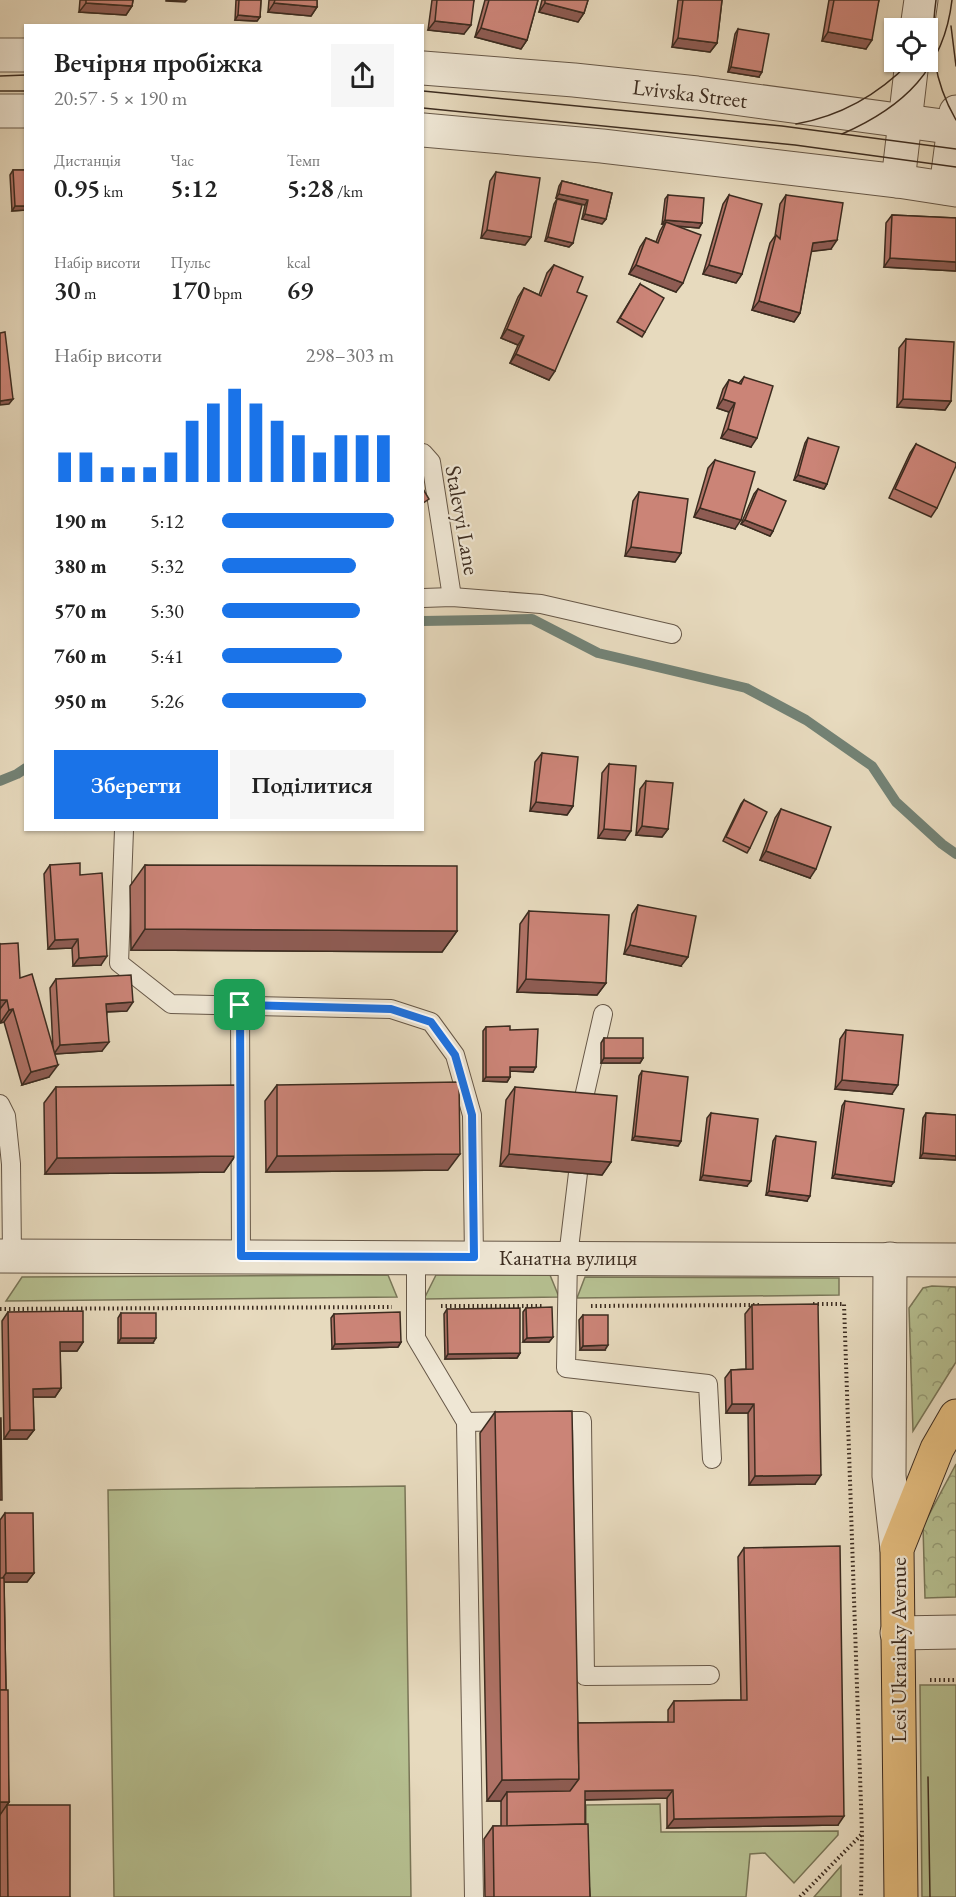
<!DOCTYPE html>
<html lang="uk">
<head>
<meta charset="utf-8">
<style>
  :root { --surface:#fff; --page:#f6f6f6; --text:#222; --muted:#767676; --accent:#1a73e8 }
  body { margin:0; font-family:"EB Garamond",serif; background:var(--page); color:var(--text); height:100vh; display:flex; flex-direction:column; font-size:22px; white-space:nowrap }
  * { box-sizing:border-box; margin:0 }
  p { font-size:20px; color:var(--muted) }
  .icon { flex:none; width:33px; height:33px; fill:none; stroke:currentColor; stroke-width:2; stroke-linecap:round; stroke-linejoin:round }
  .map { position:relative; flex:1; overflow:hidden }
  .details { position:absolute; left:24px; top:24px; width:400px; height:807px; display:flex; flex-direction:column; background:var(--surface); border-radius:0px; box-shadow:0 2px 4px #0004 }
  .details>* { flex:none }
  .fabs { position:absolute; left:884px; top:18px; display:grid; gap:12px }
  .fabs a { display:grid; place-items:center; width:54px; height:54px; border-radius:0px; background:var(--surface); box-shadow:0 2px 4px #0004; font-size:30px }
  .pin { position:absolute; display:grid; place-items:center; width:51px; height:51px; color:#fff; margin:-26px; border-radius:12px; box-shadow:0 3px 9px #0006 }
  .round { display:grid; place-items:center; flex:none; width:63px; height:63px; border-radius:0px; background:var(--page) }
  .head { display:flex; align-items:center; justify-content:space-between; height:102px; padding:0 30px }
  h1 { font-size:27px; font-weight:600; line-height:45px }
  .figures { display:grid; grid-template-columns:repeat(3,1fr); gap:9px; height:102px; padding:6px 30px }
  .figures div { display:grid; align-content:center }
  .figures b { font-size:26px; font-weight:600 }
  .figures small { font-size:16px; font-weight:400 }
  .figures p { font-size:16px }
  .chart { height:168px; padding:12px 30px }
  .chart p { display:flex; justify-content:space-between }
  .chart svg { width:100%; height:108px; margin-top:6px; stroke:var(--accent); stroke-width:6 }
  .action { display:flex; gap:12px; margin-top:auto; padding:12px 30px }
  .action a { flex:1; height:69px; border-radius:0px; background:var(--accent); color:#fff; font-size:24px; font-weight:600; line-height:69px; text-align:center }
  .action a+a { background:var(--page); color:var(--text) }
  ul { padding:0 30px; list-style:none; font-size:20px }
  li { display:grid; grid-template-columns:96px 72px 1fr; align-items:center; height:45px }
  li i { height:15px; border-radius:8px; background:var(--accent) }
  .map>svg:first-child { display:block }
</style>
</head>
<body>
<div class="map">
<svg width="956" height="1897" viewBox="0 0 956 1897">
  <defs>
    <pattern id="forest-crowns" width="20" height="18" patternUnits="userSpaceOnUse" patternTransform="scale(1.5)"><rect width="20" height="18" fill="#b6c091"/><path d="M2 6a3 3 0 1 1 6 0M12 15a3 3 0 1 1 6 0" fill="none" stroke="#959c76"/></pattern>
  </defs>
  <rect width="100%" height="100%" fill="#e7dabe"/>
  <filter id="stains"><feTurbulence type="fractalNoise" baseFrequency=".00333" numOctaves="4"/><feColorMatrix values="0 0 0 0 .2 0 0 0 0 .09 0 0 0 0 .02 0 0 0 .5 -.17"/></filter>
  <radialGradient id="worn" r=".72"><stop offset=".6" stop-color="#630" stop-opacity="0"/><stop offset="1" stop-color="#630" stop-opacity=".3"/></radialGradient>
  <g fill="#b6c091" stroke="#797658" stroke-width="1.5">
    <polygon points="388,1275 397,1297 6,1301 22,1277"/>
    <polygon points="436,1275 550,1275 559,1297 424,1299"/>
    <polygon points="585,1277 839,1278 839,1295 577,1298"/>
    <polygon points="405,1486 411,1897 114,1897 108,1490"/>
    <polygon points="920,1685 956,1685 956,1897 922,1897"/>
    <polygon points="660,1804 661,1832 838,1831 838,1835 794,1883 765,1853 750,1854 746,1897 586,1897 586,1805"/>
    <polygon points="841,1866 841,1897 814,1897"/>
  </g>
  <g fill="url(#forest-crowns)" stroke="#797658" stroke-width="1.5">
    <polygon points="932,1286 956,1287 956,1362 913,1431 909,1308 923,1288"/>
    <polygon points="956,1464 956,1597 925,1598 923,1526"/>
  </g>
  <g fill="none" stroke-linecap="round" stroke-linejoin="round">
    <g stroke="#738275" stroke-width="10">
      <polyline points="423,621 532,619 598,653 746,688 806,720 872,766 896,802 942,844 956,854"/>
      <polyline points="0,781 17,774 26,768"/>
    </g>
    <defs>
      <g id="lane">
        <polyline points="423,453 431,462 452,597"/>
        <polyline points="423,598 452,597 541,604 672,634"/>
        <polyline points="124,830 119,963 171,1004 391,1009 431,1022 455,1055 472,1115 474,1257"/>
        <polyline points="240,1005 241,1256"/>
        <polyline points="0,1104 6,1116 11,1164 12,1255"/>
        <polyline points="582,1106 603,1014"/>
        <polyline points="578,1173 568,1257 566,1368 708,1384 712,1459"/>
        <polyline points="416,1257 416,1338 466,1422 474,1897"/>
        <polyline points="549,1421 582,1421 585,1676 710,1675"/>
        <polyline points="466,1422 512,1421"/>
      </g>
      <g id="street">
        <polyline points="917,28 921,0"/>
        <polyline points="0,55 26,55"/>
        <polyline points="423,68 574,80 697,93 956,128"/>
        <polyline points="0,111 26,111"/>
        <polyline points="423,130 602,146 898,181 956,190"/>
        <polyline points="898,181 912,62"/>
        <polyline points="946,188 956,112"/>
        <polyline points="0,1256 956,1260"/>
        <polyline points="890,1259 889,1476 897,1549"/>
        <polyline points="897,1633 956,1632"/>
      </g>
      <polyline id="primary" points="901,1897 897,1549 937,1449 956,1416"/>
    </defs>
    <use href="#lane" stroke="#675848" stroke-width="20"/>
    <use href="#street" stroke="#675848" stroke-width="35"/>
    <use href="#primary" stroke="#3c2c20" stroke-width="35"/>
    <g stroke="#3c2c20" stroke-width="4" stroke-dasharray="1.5 3" stroke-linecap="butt">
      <polyline points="813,1304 844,1304 862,1834 861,1897"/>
      <polyline points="441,1306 542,1306"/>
      <polyline points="591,1306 761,1305"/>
      <polyline points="0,1309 392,1307"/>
      <polyline points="930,1680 956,1680"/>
      <polyline points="800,1897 861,1835"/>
    </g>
    <use href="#lane" stroke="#efe7d5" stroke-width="18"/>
    <use href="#street" stroke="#efe7d5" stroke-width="33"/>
    <use href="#primary" stroke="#e4bd7f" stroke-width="33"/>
    <g stroke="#3c2c20" stroke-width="1.5">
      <path d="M936 0C930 45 933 80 956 120"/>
      <polyline points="951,26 956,66"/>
      <polyline points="0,76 26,75"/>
      <polyline points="0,91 26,91"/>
      <polyline points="423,91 782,126 956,149"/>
      <polyline points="423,108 795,145 956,167"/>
      <path d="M796 124C841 116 879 94 910 62"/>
      <path d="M842 134C904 107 944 69 952 0"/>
      <polyline points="928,1777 930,1897"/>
    </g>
  </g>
  <g fill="#af7266" stroke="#3c2c20" stroke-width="1.5">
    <polygon points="80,0 133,0 132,6 126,15 79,12"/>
    <polygon points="236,0 261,0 260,17 257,21 235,20"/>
    <polygon points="269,0 317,0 317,7 311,16 268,12"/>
    <polygon points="432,0 474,0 464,34 428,30"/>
    <polygon points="485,0 538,0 527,40 521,49 475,37"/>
    <polygon points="542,0 588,0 584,13 578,22 539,12"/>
    <polygon points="678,0 722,0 717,43 710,52 672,47"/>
    <polygon points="829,0 879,0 866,49 822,41"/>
    <polygon points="738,29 759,77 728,72 735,34"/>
    <polygon points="13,170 26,170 26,210 12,211 10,175"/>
    <polygon points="496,172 531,237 525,245 481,238 490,181"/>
    <polygon points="562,181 612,193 606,219 602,224 582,219 585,205 556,198 559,186"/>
    <polygon points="668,195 702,223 699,228 675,226 676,292 629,274 640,247 646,238 656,242 660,231 664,224 662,224 665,199"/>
    <polygon points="729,195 742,274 736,283 703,274 723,204"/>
    <polygon points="786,195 831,249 811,251 800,313 794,322 752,310 770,243 775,236 780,204"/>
    <polygon points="557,199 573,243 569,247 545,241 554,204"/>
    <polygon points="892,215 956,218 956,271 884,267 886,223"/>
    <polygon points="554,265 577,292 549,380 510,363 518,345 501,338 518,297 524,288 539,295 547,273"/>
    <polygon points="640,284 645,332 642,337 617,322"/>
    <polygon points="906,339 951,401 945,410 897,407 899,348"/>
    <polygon points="744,377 751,447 721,438 729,412 717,408 723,389 729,380 739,383"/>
    <polygon points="808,438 827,484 824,489 794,480 805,443"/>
    <polygon points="916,444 937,508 931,517 889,498 910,453"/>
    <polygon points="715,460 735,529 694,517 708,468"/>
    <polygon points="758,489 773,531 770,536 741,524 754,494"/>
    <polygon points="639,492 681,553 675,562 625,556 633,501"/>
    <polygon points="542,753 573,806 567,815 530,811 535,762"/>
    <polygon points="609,764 625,840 598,838 602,773"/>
    <polygon points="646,781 668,829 662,837 636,835 640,789"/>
    <polygon points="744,800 750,848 747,853 723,841 741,804"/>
    <polygon points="781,809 810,878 760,860 775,818"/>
    <polygon points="50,865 80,875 101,965 73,966 72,948 48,949 44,874"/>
    <polygon points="145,865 457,931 442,952 131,950 130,886"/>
    <polygon points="638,905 681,966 624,954 632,914"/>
    <polygon points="529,911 606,983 597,995 517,992 520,924"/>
    <polygon points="0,944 20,978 53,1049 50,988 56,979 127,1011 107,1012 102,1051 55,1054 49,1077 22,1085 4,1022 0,1023"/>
    <polygon points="486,1027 510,1030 533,1072 510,1071 510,1077 507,1082 483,1081 483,1031"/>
    <polygon points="846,1030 892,1094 835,1089 840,1039"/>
    <polygon points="604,1038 643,1058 640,1063 601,1063 601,1043"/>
    <polygon points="642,1071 681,1141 678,1146 632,1140 639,1076"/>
    <polygon points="277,1085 448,1170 266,1172 265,1101"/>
    <polygon points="56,1087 235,1156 224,1172 45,1174 44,1103"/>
    <polygon points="515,1087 611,1162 602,1175 500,1166 506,1100"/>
    <polygon points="845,1101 891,1186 832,1178 842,1106"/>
    <polygon points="711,1113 747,1186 700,1180 707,1118"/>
    <polygon points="926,1113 956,1115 956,1160 920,1158 923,1118"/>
    <polygon points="776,1136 807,1201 766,1195 773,1141"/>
    <polygon points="752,1305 815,1484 749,1485 748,1413 726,1413 725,1378 731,1370 746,1369 745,1314"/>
    <polygon points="526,1308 553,1337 549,1342 523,1342 523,1312"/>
    <polygon points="447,1309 520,1353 517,1358 445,1359 444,1314"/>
    <polygon points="8,1312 83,1342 77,1351 60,1351 61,1388 55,1397 33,1397 34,1430 27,1439 4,1439 2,1321"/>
    <polygon points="121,1313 153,1343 118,1343 118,1318"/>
    <polygon points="334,1314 401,1342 398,1347 332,1349 331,1318"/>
    <polygon points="583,1315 605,1350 580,1350 579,1320"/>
    <polygon points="495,1412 578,1723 668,1722 668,1710 674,1701 741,1700 738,1557 744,1548 838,1825 667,1828 667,1798 585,1800 585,1824 590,1897 485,1897 484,1839 493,1826 501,1826 501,1801 487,1801 480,1433"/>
    <polygon points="5,1513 34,1573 27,1582 4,1582 6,1690 9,1802 7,1805 70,1897 0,1897 0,1520"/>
  </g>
  <g fill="#8e5c53" stroke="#3c2c20" stroke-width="1.5">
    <polygon points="166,0 187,0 185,2 166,1"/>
    <polygon points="86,3 132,6 126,15 79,12"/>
    <polygon points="274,3 317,7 311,16 268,12"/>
    <polygon points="545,3 584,13 578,22 539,12"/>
    <polygon points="238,15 260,17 257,21 235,20"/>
    <polygon points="435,21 471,25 464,34 428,30"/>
    <polygon points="481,28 527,40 521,49 475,37"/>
    <polygon points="828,32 872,40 866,49 822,41"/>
    <polygon points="678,38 717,43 710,52 672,47"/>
    <polygon points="731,67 762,72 759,77 728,72"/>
    <polygon points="559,194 588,200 585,205 556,198"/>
    <polygon points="15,206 26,206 26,210 12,211"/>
    <polygon points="585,214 606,219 602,224 582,219"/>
    <polygon points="665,220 702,223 699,228 665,225 666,222 664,224 662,224"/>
    <polygon points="487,230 531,237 525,245 481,238"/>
    <polygon points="548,237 573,243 569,247 545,241"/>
    <polygon points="837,240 831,249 807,252 813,243"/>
    <polygon points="890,258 956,262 956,271 884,267"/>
    <polygon points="636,265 683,283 676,292 629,274"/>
    <polygon points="709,265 742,274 736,283 703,274"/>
    <polygon points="759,301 800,313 794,322 752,310"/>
    <polygon points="507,329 524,336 518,345 501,338"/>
    <polygon points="516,354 555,371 549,380 510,363"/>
    <polygon points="13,399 9,404 0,405 0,401"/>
    <polygon points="723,399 735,403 729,412 717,408"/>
    <polygon points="903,399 951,401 945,410 897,407"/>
    <polygon points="728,429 757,438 751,447 721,438"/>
    <polygon points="798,475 827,484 824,489 794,480"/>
    <polygon points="700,508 741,520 735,529 694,517"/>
    <polygon points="745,520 773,531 770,536 741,524"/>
    <polygon points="631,547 681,553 675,562 625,556"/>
    <polygon points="536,802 573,806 567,815 530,811"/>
    <polygon points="642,826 668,829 662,837 636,835"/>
    <polygon points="604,829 631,831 625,840 598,838"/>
    <polygon points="766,851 816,869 810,878 760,860"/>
    <polygon points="145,929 457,931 442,952 131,950"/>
    <polygon points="78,939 72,948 48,949 55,940"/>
    <polygon points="630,945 688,957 681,966 624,954"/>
    <polygon points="107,956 101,965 73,966 79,958"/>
    <polygon points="526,979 606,983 597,995 517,992"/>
    <polygon points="0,1000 7,1000 0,1009"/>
    <polygon points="133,1002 127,1011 100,1012 106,1004"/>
    <polygon points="13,1009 4,1022 0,1023 9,1010"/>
    <polygon points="109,1042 102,1051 54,1054 60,1045"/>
    <polygon points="604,1058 643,1058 640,1063 601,1063"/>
    <polygon points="58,1065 49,1077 22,1085 31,1072"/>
    <polygon points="510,1067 536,1067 533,1072 507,1071"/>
    <polygon points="486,1077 510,1077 507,1082 483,1081"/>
    <polygon points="842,1080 898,1085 892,1094 835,1089"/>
    <polygon points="635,1136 681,1141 678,1146 632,1140"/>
    <polygon points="923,1153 956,1156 956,1160 920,1158"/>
    <polygon points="460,1154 448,1170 266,1172 277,1156"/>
    <polygon points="509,1154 611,1162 602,1175 500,1166"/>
    <polygon points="235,1156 224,1172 45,1174 57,1158"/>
    <polygon points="835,1174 894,1182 891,1186 832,1178"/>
    <polygon points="703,1175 751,1181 747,1186 700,1180"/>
    <polygon points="769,1191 810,1196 807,1201 766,1195"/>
    <polygon points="553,1337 549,1342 523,1342 527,1338"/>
    <polygon points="121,1338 156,1338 153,1343 118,1343"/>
    <polygon points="60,1342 83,1342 77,1351 54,1351"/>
    <polygon points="401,1342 398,1347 332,1349 335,1344"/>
    <polygon points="608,1345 605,1350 580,1350 583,1346"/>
    <polygon points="520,1353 517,1358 445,1359 448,1354"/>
    <polygon points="61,1388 55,1397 26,1397 33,1389"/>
    <polygon points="732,1404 754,1404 748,1413 726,1413"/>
    <polygon points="10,1430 34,1430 27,1439 4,1439"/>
    <polygon points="821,1475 815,1484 749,1485 755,1476"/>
    <polygon points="6,1573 34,1573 27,1582 0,1582"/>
    <polygon points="579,1779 564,1800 507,1792 501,1801 487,1801 502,1780"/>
    <polygon points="673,1790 667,1798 578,1800 585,1791"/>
    <polygon points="0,1802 9,1802 0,1815"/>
    <polygon points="844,1816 838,1825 667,1828 674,1819"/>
  </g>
  <g fill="#cb8477" stroke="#3c2c20" stroke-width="1.5">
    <polygon points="86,0 133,0 132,6 86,3"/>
    <polygon points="239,0 261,0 260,17 238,15"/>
    <polygon points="275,0 317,0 317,7 274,3"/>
    <polygon points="437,0 474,0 471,25 435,21"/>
    <polygon points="489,0 538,0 527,40 481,28"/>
    <polygon points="545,0 588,0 584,13 545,3"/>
    <polygon points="683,0 722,0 717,43 678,38"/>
    <polygon points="834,0 879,0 872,40 828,32"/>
    <polygon points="738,29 769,34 762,72 731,67"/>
    <polygon points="13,170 26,170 26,206 15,206"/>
    <polygon points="496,172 540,178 531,237 487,230"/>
    <polygon points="562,181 612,193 606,219 585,214 588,200 559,194"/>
    <polygon points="668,195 704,198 702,223 665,220"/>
    <polygon points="729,195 762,204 742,274 709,265"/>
    <polygon points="786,195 843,203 837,240 813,243 800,313 759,301 776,235 780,239"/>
    <polygon points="557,199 582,205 573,243 548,237"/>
    <polygon points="892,215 956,218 956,262 890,258"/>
    <polygon points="666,222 701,235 683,283 636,265 646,238 658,243"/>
    <polygon points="554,265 583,277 577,292 587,296 555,371 516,354 524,336 507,329 524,288 541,296"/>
    <polygon points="640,284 664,298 645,332 620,318"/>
    <polygon points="5,332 13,399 0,401 0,333"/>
    <polygon points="906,339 954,342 951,401 903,399"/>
    <polygon points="744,377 773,386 757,438 728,429 735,403 723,399 729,380 741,384"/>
    <polygon points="808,438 839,447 827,484 798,475"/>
    <polygon points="916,444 956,463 956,466 937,508 895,489"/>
    <polygon points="715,460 755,472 741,520 700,508"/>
    <polygon points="423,489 429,499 423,503"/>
    <polygon points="758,489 786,501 773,531 745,520"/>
    <polygon points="639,492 688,499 681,553 631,547"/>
    <polygon points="542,753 578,757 573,806 536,802"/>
    <polygon points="609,764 636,766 631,831 604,829"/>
    <polygon points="646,781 673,783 668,829 642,826"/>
    <polygon points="744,800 767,812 750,848 726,837"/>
    <polygon points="781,809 831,827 816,869 766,851"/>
    <polygon points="80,863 80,875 102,873 107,956 79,958 78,939 55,940 50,865"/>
    <polygon points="145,865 457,866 457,931 145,929"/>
    <polygon points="638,905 696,916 688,957 630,945"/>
    <polygon points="529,911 609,915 606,983 526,979"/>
    <polygon points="18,943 20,978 32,974 58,1065 31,1072 13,1009 9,1010 7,1000 0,1000 0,944"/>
    <polygon points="131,975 133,1002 106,1004 109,1042 60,1045 56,979"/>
    <polygon points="510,1026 510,1030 538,1029 536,1067 510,1067 510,1077 486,1077 486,1027"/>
    <polygon points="846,1030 903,1035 898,1085 842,1080"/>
    <rect x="604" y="1038" width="39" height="20"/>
    <polygon points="642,1071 688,1077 681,1141 635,1136"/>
    <polygon points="459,1082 460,1154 277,1156 277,1085"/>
    <polygon points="235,1085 235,1156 57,1158 56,1087"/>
    <polygon points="515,1087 617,1096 611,1162 509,1154"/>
    <polygon points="845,1101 904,1109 894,1182 835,1174"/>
    <polygon points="711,1113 758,1119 751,1181 703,1175"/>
    <polygon points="926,1113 956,1115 956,1156 923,1153"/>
    <polygon points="776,1136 816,1142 810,1196 769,1191"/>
    <polygon points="818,1304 821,1475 755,1476 754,1404 732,1404 731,1370 753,1369 752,1305"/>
    <polygon points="552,1307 553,1337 527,1338 526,1308"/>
    <polygon points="520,1308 520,1353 448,1354 447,1309"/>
    <polygon points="83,1311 83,1342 60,1342 61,1388 33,1389 34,1430 10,1430 8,1312"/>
    <polygon points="400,1312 401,1342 335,1344 334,1314"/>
    <rect x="121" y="1313" width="35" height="25"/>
    <polygon points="583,1315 608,1315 608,1345 583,1346"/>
    <polygon points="572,1411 579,1779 502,1780 495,1412"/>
    <polygon points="0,1418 1,1418 2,1500 0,1500"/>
    <polygon points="5,1513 33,1513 34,1573 6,1573"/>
    <polygon points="840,1546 844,1816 674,1819 673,1790 585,1791 585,1824 507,1826 507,1792 570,1791 579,1779 578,1723 674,1722 674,1701 747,1700 744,1548"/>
    <polygon points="0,1578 4,1578 6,1690 0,1690"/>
    <polygon points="0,1690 8,1690 9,1802 0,1802"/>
    <polygon points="7,1805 70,1805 70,1897 8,1897"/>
    <polygon points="588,1824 590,1897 494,1897 493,1826"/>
  </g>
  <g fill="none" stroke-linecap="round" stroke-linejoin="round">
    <defs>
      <polygon id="route" points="240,1005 391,1009 431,1022 455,1055 472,1115 474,1257 241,1256"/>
    </defs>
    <use href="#route" stroke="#fff" stroke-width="12"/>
    <use href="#route" stroke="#1a73e8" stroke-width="8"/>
  </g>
  <g text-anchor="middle" stroke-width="4.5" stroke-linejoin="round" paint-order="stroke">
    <g font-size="22" fill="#3c2c20" stroke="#efe7d5">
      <text transform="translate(690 93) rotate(7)" y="8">Lvivska Street</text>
      <text transform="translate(463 520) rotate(80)" y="8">Stalevyi Lane</text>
      <text x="568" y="1265">Канатна вулиця</text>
      <text transform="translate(898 1650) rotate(-90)" y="8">Lesi Ukrainky Avenue</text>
    </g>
  </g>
  <rect width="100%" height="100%" filter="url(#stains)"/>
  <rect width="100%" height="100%" fill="url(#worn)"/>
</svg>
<div class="fabs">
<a><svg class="icon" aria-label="locate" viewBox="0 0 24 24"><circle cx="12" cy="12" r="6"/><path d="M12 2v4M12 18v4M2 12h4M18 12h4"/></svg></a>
</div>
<div class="pin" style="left:240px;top:1005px;background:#1e9e55"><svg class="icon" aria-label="arrive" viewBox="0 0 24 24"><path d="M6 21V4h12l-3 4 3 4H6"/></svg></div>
<section class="details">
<div class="head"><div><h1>Вечірня пробіжка</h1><p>20:57 · 5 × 190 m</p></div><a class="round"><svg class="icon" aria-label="share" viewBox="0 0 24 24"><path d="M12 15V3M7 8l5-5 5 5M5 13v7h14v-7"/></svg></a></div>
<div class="figures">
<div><p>Дистанція</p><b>0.95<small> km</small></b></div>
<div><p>Час</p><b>5:12</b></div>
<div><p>Темп</p><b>5:28<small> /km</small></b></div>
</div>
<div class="figures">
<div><p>Набір висоти</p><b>30<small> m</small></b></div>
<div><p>Пульс</p><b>170<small> bpm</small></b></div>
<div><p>kcal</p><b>69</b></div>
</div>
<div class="chart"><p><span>Набір висоти</span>298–303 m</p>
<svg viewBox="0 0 160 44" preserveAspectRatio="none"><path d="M5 44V32M15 44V32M25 44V38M35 44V38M45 44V38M55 44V32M65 44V19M75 44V12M85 44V6M95 44V12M105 44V19M115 44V25M125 44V32M135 44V25M145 44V25M155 44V25"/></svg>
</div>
<ul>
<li><b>190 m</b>5:12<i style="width:100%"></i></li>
<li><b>380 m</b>5:32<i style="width:78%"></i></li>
<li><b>570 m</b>5:30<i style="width:80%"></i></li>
<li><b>760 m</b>5:41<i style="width:70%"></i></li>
<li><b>950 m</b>5:26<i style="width:84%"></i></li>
</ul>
<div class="action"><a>Зберегти</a><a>Поділитися</a></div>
</section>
</div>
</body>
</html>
